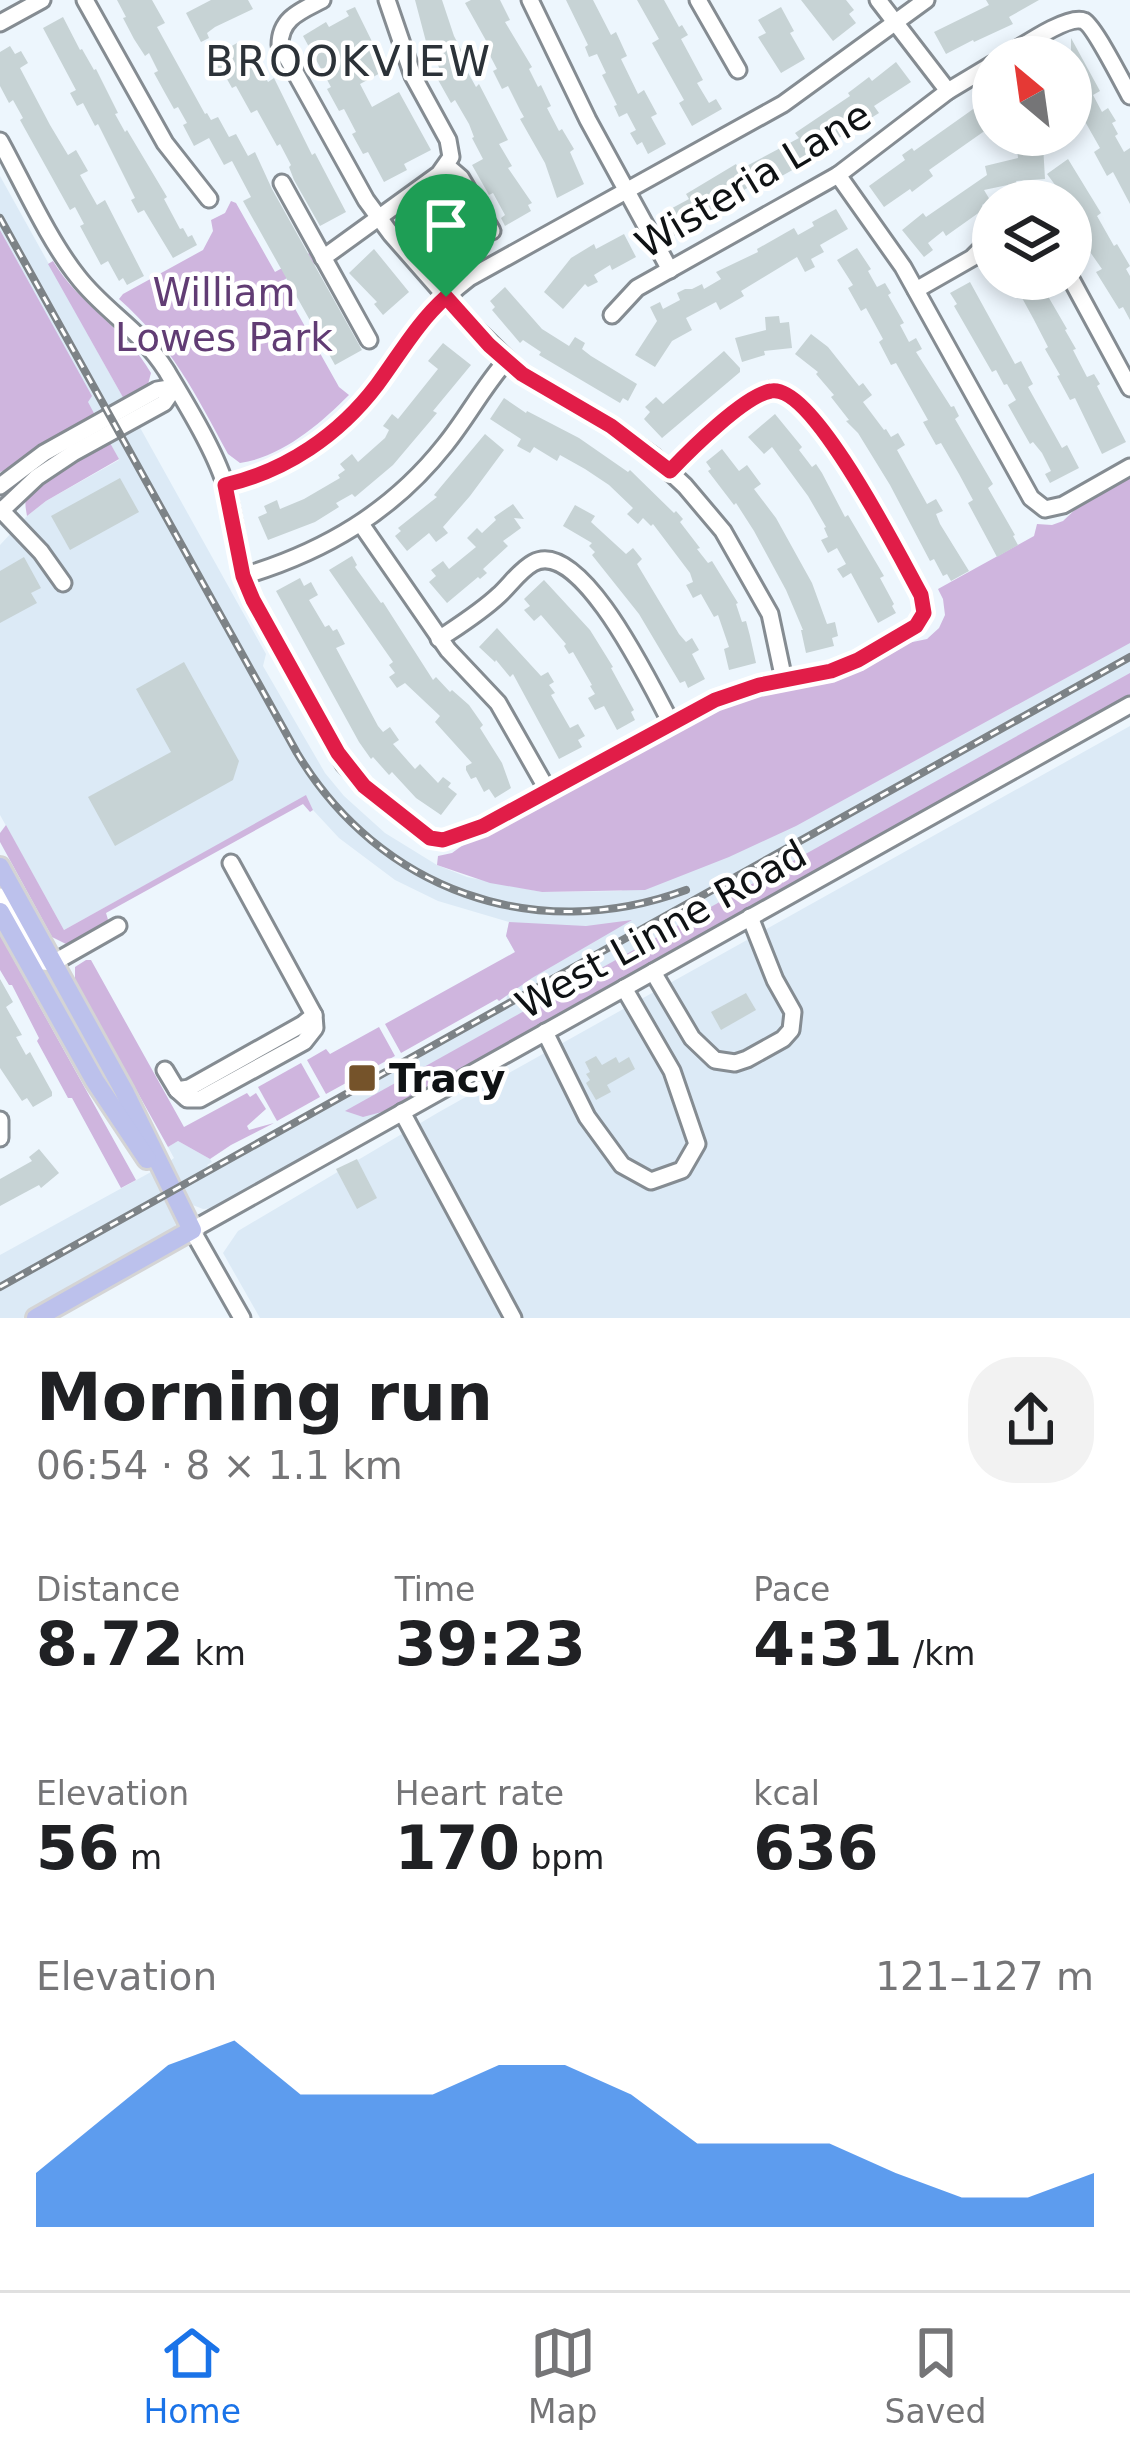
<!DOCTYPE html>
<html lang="en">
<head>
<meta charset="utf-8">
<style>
  :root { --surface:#fff; --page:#f2f2f2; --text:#202124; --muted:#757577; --line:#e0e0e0; --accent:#1a73e8 }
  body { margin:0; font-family:"DejaVu Sans",sans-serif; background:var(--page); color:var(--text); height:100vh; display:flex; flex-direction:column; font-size:45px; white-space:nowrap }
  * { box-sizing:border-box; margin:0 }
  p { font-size:39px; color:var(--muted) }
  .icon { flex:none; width:66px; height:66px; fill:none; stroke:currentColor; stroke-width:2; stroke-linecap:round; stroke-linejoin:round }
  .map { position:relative; height:1318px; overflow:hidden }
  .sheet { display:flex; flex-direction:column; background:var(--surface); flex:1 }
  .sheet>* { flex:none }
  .needle { width:78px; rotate:331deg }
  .tools { position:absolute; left:972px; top:36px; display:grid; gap:24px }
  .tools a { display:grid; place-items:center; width:120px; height:120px; border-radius:50%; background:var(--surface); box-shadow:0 6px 18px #0003; font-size:60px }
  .pin { position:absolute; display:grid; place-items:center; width:102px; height:102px; color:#fff; margin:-123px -51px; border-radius:50% 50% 50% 0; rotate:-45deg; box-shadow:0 0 12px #0007 }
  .pin .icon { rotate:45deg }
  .round { display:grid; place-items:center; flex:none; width:126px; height:126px; border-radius:48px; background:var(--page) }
  .headline { display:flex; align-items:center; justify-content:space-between; height:204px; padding:0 36px }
  h1 { font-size:66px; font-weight:700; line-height:90px }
  .metrics { display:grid; grid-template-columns:repeat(3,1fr); gap:18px; height:204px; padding:12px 36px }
  .metrics div { display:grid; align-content:center }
  .metrics b { font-size:60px; font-weight:700 }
  .metrics small { font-size:33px; font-weight:400 }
  .metrics p { font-size:33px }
  .chart { height:336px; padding:24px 36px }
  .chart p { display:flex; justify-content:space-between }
  .chart svg { width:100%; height:216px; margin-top:12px; fill:var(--accent); opacity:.7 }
  .dock { display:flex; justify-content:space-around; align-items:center; height:168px; border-top:3px solid var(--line); background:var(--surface); font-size:33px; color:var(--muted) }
  .dock a { display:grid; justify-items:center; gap:6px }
  .dock .on { color:var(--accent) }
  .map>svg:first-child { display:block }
</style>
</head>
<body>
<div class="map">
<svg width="1130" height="1318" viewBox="0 0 1130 1318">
  <rect width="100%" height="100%" fill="#edf6fd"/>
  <g fill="#dceaf6">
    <polygon points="0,176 125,401 96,417 87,402 91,396 0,230"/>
    <polygon points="138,424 266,654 263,666 325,773 344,796 385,833 437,865 467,877 542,892 621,891 1130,607 1130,698 215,1208 203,1209 190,1204 174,1180 166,1164 174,1158 168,1147 178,1141 210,1159 212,1162 207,1165 209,1167 506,1001 515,952 506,936 509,922 438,901 395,880 339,838 313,810 306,796 64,930 0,815 0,545 27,516 46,501 119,460 109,441"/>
    <polygon points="1130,726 1130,1318 260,1318 223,1253 238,1231 439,1112"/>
    <polygon points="151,1172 173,1210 176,1224 172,1232 23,1318 0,1318 0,1255"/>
  </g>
  <g fill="#cfb5de">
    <path d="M231 201 236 203 275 272 313 251 318 261 280 282 339 387 349 395C320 424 282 457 240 463L228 454C195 393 172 346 119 299L123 294 203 250 213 231 211 220 225 213Z"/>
    <polygon points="0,230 92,396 88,402 96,417 11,469 0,472"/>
    <path d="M53 261C79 305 126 329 151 373L147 388 125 401 48 264Z"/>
    <path d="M109 441 119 459 46 501 27 516C26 509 24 503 27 496 35 478 90 451 109 441Z"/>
    <polygon points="1130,475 1130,643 796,826 729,857 645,890 542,892 490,883 437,865 438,856 452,853 470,840 507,822 712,709 758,693 834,678 903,644 927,639 939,628 945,615 943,599 938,589 1034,536 1037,524 1052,525 1063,521 1082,503"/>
    <polygon points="1130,673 1130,698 393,1109 363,1117 345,1111"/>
    <polygon points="306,795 313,810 310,812 303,804 106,913 109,923 66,944 52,937 0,842 0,833 6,825 64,930"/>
    <polygon points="632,920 532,978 499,1001 497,999 401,1053 385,1024 515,952 506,936 509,922 586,926"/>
    <polygon points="0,935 136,1180 121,1188 72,1098 68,1098 37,1041 39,1038 12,985 9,985 0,970"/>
    <polygon points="86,960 91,960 184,1127 247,1093 250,1097 256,1093 266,1109 247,1126 249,1130 274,1123 231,1145 210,1159 178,1141 168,1147 75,980 75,967"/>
    <polygon points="379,1027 395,1056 326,1094 307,1060 326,1049 330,1054"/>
    <polygon points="301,1063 320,1097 277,1121 258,1087"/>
  </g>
  <g fill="#c7d3d5">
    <polygon points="117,0 152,0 165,23 157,27 205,114 207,113 211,120 218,117 229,137 236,134 248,156 255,152 272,189 362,350 335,365 243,201 251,197 232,161 224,165 209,138 194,146 183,125 187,123 178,107 174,109 165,93 154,73 158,71 149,53 145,56 134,39 123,18 126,17"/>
    <polygon points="211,0 248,0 253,9 215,27 207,33 209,38 201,42 186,13"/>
    <polygon points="415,0 442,0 454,36 470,67 466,69 476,87 479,84 508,140 499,144 512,166 508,168 532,203 528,205 531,211 505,226 501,218 505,215 493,193 489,195 472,165 483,159 472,138 474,137 469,124 455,100 451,103 437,78 443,75 431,52 429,53"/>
    <polygon points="471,0 500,0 510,20 505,22 532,67 529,69 538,87 541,85 551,106 547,108 559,131 562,129 574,149 570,152 584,184 557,198 545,163 520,119 524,117 520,110 508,86 502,89 493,71 497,69 486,48 489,46 465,3"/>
    <polygon points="566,0 593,0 611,35 616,32 627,56 621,59 638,94 644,90 657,114 651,117 666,144 648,154 642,142 637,145 630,133 636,130 627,113 619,117 614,106 617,105 602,75 606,73 597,54 589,57 585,47 588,45"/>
    <polygon points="637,0 664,0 679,27 682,25 688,35 681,39 703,80 697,83 709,103 716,99 722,109 692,126 679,103 684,100 652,43 659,39"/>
    <polygon points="801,0 846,0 854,10 849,14 856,23 833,41"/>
    <polygon points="986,0 1039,0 1009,17 1013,24 974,42 973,40 946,54 934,32 989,5"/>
    <polygon points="355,7 386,70 360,84 372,107 399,92 431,150 404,164 407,170 384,182 368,152 363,154 352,134 356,132 344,109 339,111 327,89 331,87 303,36 326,22 329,27 349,16 346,11"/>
    <polygon points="781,7 794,31 790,33 805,59 781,73 758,37 766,33 758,20"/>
    <polygon points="63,17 80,50 82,49 94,70 96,69 118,113 115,114 125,132 127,130 167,197 164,199 180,229 183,228 188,237 192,235 197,245 173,258 144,210 138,213 131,200 135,198 98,124 95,126 83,103 77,106 70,93 76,90 43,28"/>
    <polygon points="1071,38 1100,91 1093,95 1102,112 1108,108 1116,121 1112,123 1118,134 1115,136 1124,152 1130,148 1130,204 1113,172 1107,176 1094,152 1100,148 1083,118 1077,121 1071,109"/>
    <polygon points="237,43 256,72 261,69 268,82 274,78 312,155 315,153 346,212 320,226 294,180 289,167 291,165 280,144 277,146 257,110 251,113 236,86 232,88 223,72 220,74 211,58"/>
    <polygon points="10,46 15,54 21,51 28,63 20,68 50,125 68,155 76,150 88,171 80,175 97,205 105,200 144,276 127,285 123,278 119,281 108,261 101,265 80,226 84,224 75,207 70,210 20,120 23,118 13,100 9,103 0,86 0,52"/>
    <polygon points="896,62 911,82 874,106 879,113 839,138 836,134 821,146 826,153 816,161 814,158 755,191 752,185 736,195 740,202 727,211 716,217 712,209 696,218 698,223 674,236 663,213 689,199 686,194 736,164 739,170 799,138 795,133 850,96 848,93 869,77 872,81"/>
    <polygon points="993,95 993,125 929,170 933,176 912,192 910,189 884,207 869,186 905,160 902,155 912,148 914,151"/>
    <polygon points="1043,145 1045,179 1016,181 1017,183 984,190 990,200 982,205 984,209 946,236 943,231 928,243 933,250 924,257 902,230 923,213 926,217 987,175 985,166 1018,158 1017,147"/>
    <polygon points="1068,159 1101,213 1097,216 1114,246 1117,244 1130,266 1126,269 1130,276 1130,320 1123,307 1119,309 1096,272 1102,269 1083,242 1085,241 1071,215 1071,201 1067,201 1047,174"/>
    <polygon points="444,198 465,223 462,225 474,240 448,261 439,249 442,246 417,216"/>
    <polygon points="836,209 848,229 820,245 824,252 811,259 815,267 805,272 797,257 741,291 744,296 720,310 716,302 686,318 692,330 672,341 655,367 635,355 657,321 650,307 660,302 663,309 680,300 677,293 685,289 692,289 702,284 704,289 721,279 716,272 758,252 757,249 794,228 798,235 814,226 812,222"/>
    <polygon points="624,234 636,257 612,270 610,265 594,275 598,282 588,287 585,284 563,309 544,292 571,258 594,244 596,249"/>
    <polygon points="857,248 871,269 868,271 877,287 885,283 891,293 888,295 904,323 900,325 909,342 916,338 922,349 916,352 951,407 954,406 959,416 955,419 993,484 988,488 1015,535 1013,536 1018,545 997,557 968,503 973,500 959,474 941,443 936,445 923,422 928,420 896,363 891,365 879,342 883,339 866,308 861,311 848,288 853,285 837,260"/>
    <polygon points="374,249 409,292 383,315 374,304 377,302 349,273"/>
    <polygon points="1004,279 1038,279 1067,329 1065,330 1076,349 1073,350 1087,377 1094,374 1100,384 1097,386 1126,442 1102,454 1075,398 1070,400 1057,376 1060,375 1045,349 1048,347 1033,318 1016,287 1010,291"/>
    <polygon points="970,282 1015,364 1021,361 1033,384 1028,387 1062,448 1067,445 1079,468 1050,483 1045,474 1051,471 1042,453 1033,442 1030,444 1008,405 1016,400 1007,384 1004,385 996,370 992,372 954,306 957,304 950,293"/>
    <polygon points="505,287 542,329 569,346 575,337 585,343 582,349 591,356 637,384 628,401 623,398 620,403 539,355 541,352 523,340 520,343 492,310 495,307 490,301"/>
    <polygon points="779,316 780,323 789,322 792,348 764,351 765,355 742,362 735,338 766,330 765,317"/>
    <polygon points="811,334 828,347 859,386 863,383 872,395 863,402 884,430 886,429 891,437 898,433 905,445 897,450 927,504 936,499 943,511 936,514 940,524 969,571 951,581 947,574 943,576 934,559 930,561 890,485 858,433 846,421 849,420 831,397 834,395 816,374 818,372 795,354"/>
    <polygon points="443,343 471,365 433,411 437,413 393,465 355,497 352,494 336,503 339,507 315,522 268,540 258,517 267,513 264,506 277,500 280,509 304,499 340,478 338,475 345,470 340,464 352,454 358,462 385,438 389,430 383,426 392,414 398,419 438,369 428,361"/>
    <polygon points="724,351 740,368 740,372 662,438 644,419 650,412 645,407 656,397 663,404"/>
    <polygon points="504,398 526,413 527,411 579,438 628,472 630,470 674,513 676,511 683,519 680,522 700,548 697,549 708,563 712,561 738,603 736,604 742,622 746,621 750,636 756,663 729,670 724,649 729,647 718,615 714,617 701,594 693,598 686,585 693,582 690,573 653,524 651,526 643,518 638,524 627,514 633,508 609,485 585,469 560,455 557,461 534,447 530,453 517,446 521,439 490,419"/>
    <polygon points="775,414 802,447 799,450 812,467 816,464 822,473 845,517 848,515 884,576 880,578 894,604 892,606 896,613 878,623 851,573 843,578 837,569 846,564 837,548 828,553 821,540 828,537 824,528 826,527 808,496 772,447 764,454 748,437"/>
    <polygon points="485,434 504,450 470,496 443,527 448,533 436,542 429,533 407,551 395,536 401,531 398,528 437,497 434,495"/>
    <polygon points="722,449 739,471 747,465 761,484 754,489 776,518 812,583 827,624 835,622 838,636 832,638 834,646 806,653 801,630 803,630 786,590 754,531 736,503 734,505 708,471 711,469 706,462"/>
    <polygon points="120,478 139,512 70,550 51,516"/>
    <polygon points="513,504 524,519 514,518 521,528 503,541 508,546 483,569 487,573 480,579 478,577 447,603 429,582 436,576 431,570 443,561 449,569 476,547 467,538 477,528 482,533 496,520 494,517"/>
    <polygon points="575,505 595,516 591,522 626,554 633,548 642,559 637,564 679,634 686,642 692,638 699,650 692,654 705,679 688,688 685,681 680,683 639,614 592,555 595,552 589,546 592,543 563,526"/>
    <polygon points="352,556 357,565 355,567 381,603 383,602 433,680 436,677 450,692 452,690 469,705 483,725 480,728 502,763 511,788 495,798 489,789 484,792 476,777 471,779 466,770 466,766 472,763 435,722 440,716 405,683 397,688 389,677 395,673 389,665 393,662 329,570"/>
    <polygon points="24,557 41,588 31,593 37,603 0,623 0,571"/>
    <polygon points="300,578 304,586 311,582 318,595 309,600 325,627 329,625 333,631 337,629 345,644 336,648 378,726 383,732 390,727 399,740 393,744 415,769 420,764 438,783 443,777 451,783 448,787 457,794 441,815 416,798 392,772 389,775 373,757 371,759 359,742 276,591"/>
    <polygon points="544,580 590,630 613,667 611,668 634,710 631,712 635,720 617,730 604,706 595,710 588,698 595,694 590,686 592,685 573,652 569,654 564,646 566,644 541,615 534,621 524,610 530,606 524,599"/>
    <polygon points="497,628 541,676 548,672 554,682 549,685 555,693 551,695 570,728 578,724 585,736 578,740 582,747 559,759 513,674 510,677 496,660 495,662 479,647"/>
    <polygon points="184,662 239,761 233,780 115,846 88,797 171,752 136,689"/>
    <polygon points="0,979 13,1002 6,1007 22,1035 16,1037 26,1055 30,1052 52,1092 52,1096 33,1107 27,1098 22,1101 0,1068"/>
    <polygon points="746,993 756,1010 721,1030 711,1012"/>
    <polygon points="596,1056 602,1065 616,1057 619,1063 629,1057 635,1069 607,1085 611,1092 596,1100 586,1083 590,1080 586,1074 590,1072 585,1062"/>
    <polygon points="39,1149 59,1173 41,1188 39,1185 0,1206 0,1179 32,1161 29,1157"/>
    <polygon points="357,1159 377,1198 357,1209 336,1169"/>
  </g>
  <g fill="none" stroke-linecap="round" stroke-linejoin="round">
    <defs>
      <g id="minor">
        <polyline points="85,0 165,143 209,199"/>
        <path d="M322 0C301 11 280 18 280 45L366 200 391 234 462 315 522 374 611 426 653 456 685 486 723 531 770 614 784 680"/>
        <polyline points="530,0 588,120 670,270"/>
        <polyline points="698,0 738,70"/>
        <polyline points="878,0 948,91"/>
        <polyline points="0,23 42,0"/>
        <path d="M1005 57C1020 48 1068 14 1084 21 1094 26 1123 83 1130 96"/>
        <path d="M0 141C23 183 49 241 78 277 105 312 140 329 166 370 185 402 214 449 225 484 236 523 237 563 253 600L344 764 375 796 430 838 443 840 483 827 715 700 759 685 831 671 858 660 916 626 924 613 921 595C901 559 813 383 771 390 745 395 689 451 670 471"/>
        <polyline points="447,166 461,178 492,231"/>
        <polyline points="838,175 903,267 1031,498 1045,509 1063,505 1130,467"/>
        <polyline points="282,183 369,340"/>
        <polyline points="323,258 439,174 451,157 448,140 413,76 387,0"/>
        <polyline points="1071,279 1130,388"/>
        <polyline points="916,290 972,258 993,237"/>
        <polyline points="612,315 637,288 838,175 948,91 993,64"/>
        <path d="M225 485C286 471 341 434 378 384 408 343 428 309 469 278L783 104 926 0"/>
        <polyline points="0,486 44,453 157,390 175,387"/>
        <polyline points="0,509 41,552 63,583"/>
        <polyline points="0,512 37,477 73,453 164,403 175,387"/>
        <polyline points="361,524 448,650 498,703 548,791"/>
        <path d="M243 576C324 552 392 512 445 445 467 418 483 387 506 361"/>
        <path d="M439 639C460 625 481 612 499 595 510 585 520 570 533 563 581 536 653 690 671 723"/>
        <polyline points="0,896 34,954 43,962 53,963 118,926"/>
        <polyline points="653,972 692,1038 715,1060 735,1063 747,1059 783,1039 791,1030 793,1012 775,980 750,917"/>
        <polyline points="545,1032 587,1117 622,1165 651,1181 682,1170 697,1144 672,1071 624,988"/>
        <polyline points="165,1070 177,1090 189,1088 303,1024 314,1015 231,863"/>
        <polyline points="177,1090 187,1099 200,1099 304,1042 315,1028 314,1015"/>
        <polyline points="402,1112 513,1318"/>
        <polyline points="0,1120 0,1138"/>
        <polyline points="242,1318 192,1230 1130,705"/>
      </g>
      <g id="major">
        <polyline points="0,867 124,1091 192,1230 36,1318"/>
        <polyline points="0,912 95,1081 147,1159"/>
      </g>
    </defs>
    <use href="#minor" stroke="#858c92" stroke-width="21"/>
    <use href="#major" stroke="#d4d4d5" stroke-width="24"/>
    <use href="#minor" stroke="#fff" stroke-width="15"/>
    <use href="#major" stroke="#bcc1ec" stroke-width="18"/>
    <defs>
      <g id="rail">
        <path d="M0 218 297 753C379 890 535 946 686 890"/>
        <polyline points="0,1287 1130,657"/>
      </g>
    </defs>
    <use href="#rail" stroke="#7d8387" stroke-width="8"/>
    <use href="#rail" stroke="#fff" stroke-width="3" stroke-dasharray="9" stroke-linecap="butt"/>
  </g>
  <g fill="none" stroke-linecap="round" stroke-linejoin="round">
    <defs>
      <path id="route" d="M446 297 489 345 522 374 611 426 670 471C689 451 745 395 771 391 813 383 901 559 921 595L924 613 916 626 858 660 831 671 759 685 715 700 483 826 443 840 430 838 364 786 338 753 253 600 243 576 225 485C286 471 339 435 377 385 400 354 417 323 446 297Z"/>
    </defs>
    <use href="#route" stroke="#fff" stroke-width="24"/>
    <use href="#route" stroke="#e11d48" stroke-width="15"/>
  </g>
  <rect fill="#75532a" stroke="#fff" stroke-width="4.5" x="347" y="1063" width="30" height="30" rx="6"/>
  <g text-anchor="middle" stroke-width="9" stroke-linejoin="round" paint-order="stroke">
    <g font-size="39" fill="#0f1214" stroke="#fff">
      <text transform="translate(753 179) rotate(-31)" y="14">Wisteria Lane</text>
      <text transform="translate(661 929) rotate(-29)" y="14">West Linne Road</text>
    </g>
    <g font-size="39" fill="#613c74" stroke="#fff">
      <text x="224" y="306">William<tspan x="224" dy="45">Lowes Park</tspan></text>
    </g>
    <g font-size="39" font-weight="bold" fill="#0f1214" stroke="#fff" text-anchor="start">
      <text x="389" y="1092">Tracy</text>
    </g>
    <g font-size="42" letter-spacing="3" fill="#2c3238" stroke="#fff">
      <text x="349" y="76">BROOKVIEW</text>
    </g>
  </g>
</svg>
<div class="tools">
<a><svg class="needle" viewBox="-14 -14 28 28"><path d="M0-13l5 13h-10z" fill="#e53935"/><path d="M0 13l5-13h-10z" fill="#757577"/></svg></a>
<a><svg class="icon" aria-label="layers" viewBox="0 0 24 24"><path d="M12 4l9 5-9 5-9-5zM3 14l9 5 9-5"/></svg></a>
</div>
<div class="pin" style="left:446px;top:297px;background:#1e9e55"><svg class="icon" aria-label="arrive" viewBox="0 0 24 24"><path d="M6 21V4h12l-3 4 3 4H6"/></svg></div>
</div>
<section class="sheet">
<div class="headline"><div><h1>Morning run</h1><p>06:54 · 8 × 1.1 km</p></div><a class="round"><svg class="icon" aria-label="share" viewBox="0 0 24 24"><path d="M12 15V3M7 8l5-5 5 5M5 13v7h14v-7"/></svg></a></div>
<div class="metrics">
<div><p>Distance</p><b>8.72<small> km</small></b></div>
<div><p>Time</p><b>39:23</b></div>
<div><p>Pace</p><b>4:31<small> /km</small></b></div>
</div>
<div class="metrics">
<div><p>Elevation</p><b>56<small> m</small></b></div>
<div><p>Heart rate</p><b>170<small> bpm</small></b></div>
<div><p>kcal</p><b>636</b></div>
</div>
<div class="chart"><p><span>Elevation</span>121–127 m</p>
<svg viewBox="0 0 160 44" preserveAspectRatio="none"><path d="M0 44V33L10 22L20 11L30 6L40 17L50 17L60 17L70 11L80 11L90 17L100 27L110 27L120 27L130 33L140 38L150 38L160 33V44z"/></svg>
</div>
</section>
<nav class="dock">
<a class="on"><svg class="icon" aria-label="home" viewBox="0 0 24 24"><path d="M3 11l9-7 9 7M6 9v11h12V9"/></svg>Home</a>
<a><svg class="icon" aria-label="map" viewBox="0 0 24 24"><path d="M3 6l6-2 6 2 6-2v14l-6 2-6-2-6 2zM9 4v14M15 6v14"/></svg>Map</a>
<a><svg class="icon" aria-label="saved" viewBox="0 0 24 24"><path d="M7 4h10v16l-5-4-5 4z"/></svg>Saved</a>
</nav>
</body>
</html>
